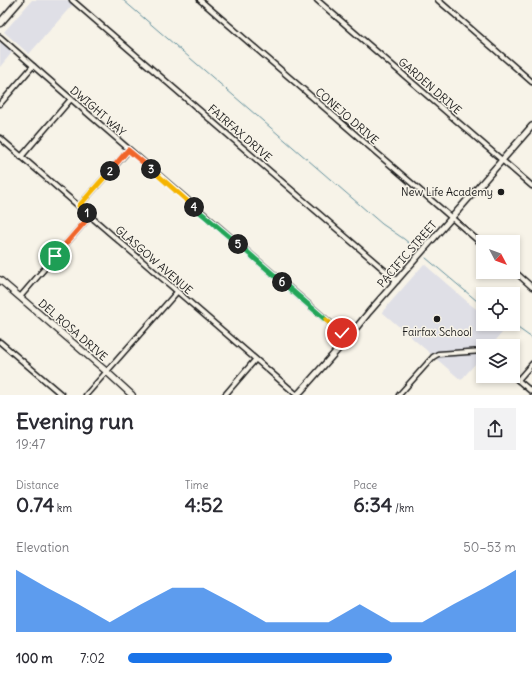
<!DOCTYPE html>
<html lang="en">
<head>
<meta charset="utf-8">
<style>
  :root { --surface:#fff; --page:#f2f2f3; --text:#2b2b33; --muted:#7c7c81; --accent:#1a73e8 }
  body { margin:0; font-family:Delius,sans-serif; background:var(--page); color:var(--text); height:100vh; display:flex; flex-direction:column; font-size:15px; white-space:nowrap }
  * { box-sizing:border-box; margin:0 }
  p { font-size:13px; color:var(--muted) }
  .icon { flex:none; width:22px; height:22px; fill:none; stroke:currentColor; stroke-width:2; stroke-linecap:round; stroke-linejoin:round }
  .map { position:relative; height:395px; overflow:hidden }
  .details { display:flex; flex-direction:column; background:var(--surface); flex:1 }
  .details>* { flex:none }
  .needle { width:26px; rotate:131deg }
  .fabs { position:absolute; left:476px; top:235px; display:grid; gap:8px }
  .fabs a { display:grid; place-items:center; width:44px; height:44px; border-radius:0px; background:var(--surface); box-shadow:0 2px 6px #0003; font-size:20px }
  .pin { position:absolute; display:grid; place-items:center; width:34px; height:34px; color:#fff; margin:-17px; border:2px solid #fff; border-radius:50%; box-shadow:0 1px 4px #0007 }
  .km { position:absolute; width:20px; height:20px; margin:-10px; border-radius:50%; background:#222; color:#fff; font-size:11px; line-height:20px; text-align:center }
  .round { display:grid; place-items:center; flex:none; width:42px; height:42px; border-radius:0px; background:var(--page) }
  .summary { display:flex; align-items:center; justify-content:space-between; height:68px; padding:0 16px }
  h1 { font-size:22px; font-weight:800; line-height:30px }
  .metrics { display:grid; grid-template-columns:repeat(3,1fr); gap:6px; height:68px; padding:4px 16px }
  .metrics div { display:grid; align-content:center }
  .metrics b { font-size:20px; font-weight:800 }
  .metrics small { font-size:11px; font-weight:400 }
  .metrics p { font-size:11px }
  .chart { height:112px; padding:8px 16px }
  .chart p { display:flex; justify-content:space-between }
  .chart svg { width:100%; height:72px; margin-top:4px; fill:var(--accent); opacity:.7 }
  ul { padding:0 16px; list-style:none; font-size:13px }
  li { display:grid; grid-template-columns:64px 48px 1fr; align-items:center; height:30px }
  li i { height:10px; border-radius:5px; background:var(--accent) }
  .map>svg:first-child { display:block }
</style>
</head>
<body>
<div class="map">
<svg width="532" height="395" viewBox="0 0 532 395">
  <rect width="100%" height="100%" fill="#f7f3e8"/>
  <filter id="ink" filterUnits="userSpaceOnUse"><feTurbulence type="fractalNoise" baseFrequency=".025" numOctaves="2"/><feDisplacementMap in="SourceGraphic" scale="8" xChannelSelector="R" yChannelSelector="G"/><feConvolveMatrix kernelMatrix="1 2 1 2 8 2 1 2 1" color-interpolation-filters="sRGB"/></filter>
  <g filter="url(#ink)">
    <g fill="#dfdfe6">
      <polygon points="32,0 68,0 73,4 29,54 4,32"/>
      <polygon points="0,40 13,51 0,67"/>
      <polygon points="424,264 471,305 483,314 483,324 499,324 506,328 491,346 483,346 483,355 461,380 382,312"/>
    </g>
    <g fill="none" stroke-linecap="round" stroke-linejoin="round">
      <g stroke="#628f9c" stroke-width="1">
        <polyline points="123,0 382,224 404,239 416,249"/>
        <polyline points="426,258 483,306"/>
        <polyline points="515,326 532,338"/>
      </g>
      <defs>
        <g id="minor">
          <polyline points="72,0 397,281"/>
          <polyline points="200,0 483,245"/>
          <polyline points="317,0 532,186"/>
          <polyline points="438,0 532,82"/>
          <polyline points="0,37 86,112 322,316 348,338"/>
          <polyline points="0,104 33,66"/>
          <polyline points="0,138 297,395"/>
          <polyline points="21,157 71,99"/>
          <polyline points="79,206 129,150"/>
          <polyline points="513,270 532,287"/>
          <polyline points="20,297 90,216"/>
          <polyline points="0,342 62,395"/>
          <polyline points="513,376 532,392"/>
          <polyline points="518,380 532,364"/>
          <polyline points="86,395 177,292"/>
          <polyline points="225,395 255,360"/>
          <polyline points="399,395 433,357 438,354 483,351"/>
        </g>
        <polyline id="tertiary" points="297,395 301,391 348,338 369,312 532,126"/>
        <polyline id="secondary" points="0,280 107,372 132,395"/>
        <polyline id="primary" points="0,23 20,0"/>
      </defs>
      <use href="#minor" stroke="#1c1c1c" stroke-width="7"/>
      <use href="#tertiary" stroke="#1c1c1c" stroke-width="8"/>
      <use href="#secondary" stroke="#1c1c1c" stroke-width="8"/>
      <use href="#primary" stroke="#1c1c1c" stroke-width="9"/>
      <use href="#minor" stroke="#f7f3e8" stroke-width="4"/>
      <use href="#tertiary" stroke="#f7f3e8" stroke-width="5"/>
      <use href="#secondary" stroke="#f7f3e8" stroke-width="5.5"/>
      <use href="#primary" stroke="#f7f3e8" stroke-width="6"/>
    </g>
  </g>
  <g fill="none" stroke-linecap="round" stroke-linejoin="round" filter="url(#ink)">
    <defs>
      <polyline id="split-1" points="55,256 90,216 87,213"/>
      <polyline id="split-2" points="87,213 79,206 110,171"/>
      <polyline id="split-3" points="110,171 128,150 151,169"/>
      <polyline id="split-4" points="151,169 194,207"/>
      <polyline id="split-5" points="194,207 238,244"/>
      <polyline id="split-6" points="238,244 282,282"/>
      <polyline id="split-7" points="282,282 326,320"/>
      <polyline id="split-8" points="326,320 342,333"/>
    </defs>
    <use href="#split-1" stroke="#fff" stroke-width="8"/>
    <use href="#split-2" stroke="#fff" stroke-width="8"/>
    <use href="#split-3" stroke="#fff" stroke-width="8"/>
    <use href="#split-4" stroke="#fff" stroke-width="8"/>
    <use href="#split-5" stroke="#fff" stroke-width="8"/>
    <use href="#split-6" stroke="#fff" stroke-width="8"/>
    <use href="#split-7" stroke="#fff" stroke-width="8"/>
    <use href="#split-8" stroke="#fff" stroke-width="8"/>
    <use href="#split-1" stroke="#f0652b" stroke-width="5"/>
    <use href="#split-2" stroke="#f5b400" stroke-width="5"/>
    <use href="#split-3" stroke="#f0652b" stroke-width="5"/>
    <use href="#split-4" stroke="#f5b400" stroke-width="5"/>
    <use href="#split-5" stroke="#22a559" stroke-width="5"/>
    <use href="#split-6" stroke="#22a559" stroke-width="5"/>
    <use href="#split-7" stroke="#22a559" stroke-width="5"/>
    <use href="#split-8" stroke="#f5b400" stroke-width="5"/>
  </g>
  <g fill="#1c1c1c" stroke="#f7f3e8" stroke-width="1.5">
    <circle cx="501" cy="192" r="4"/>
    <circle cx="437" cy="319" r="4"/>
  </g>
  <g text-anchor="middle" stroke-width="3" stroke-linejoin="round" paint-order="stroke">
    <g font-size="11" fill="#1c1c1c" stroke="#f7f3e8">
      <text transform="translate(430 86) rotate(41)" y="4">GARDEN DRIVE</text>
      <text transform="translate(98 111) rotate(41)" y="4">DWIGHT WAY</text>
      <text transform="translate(347 116) rotate(41)" y="4">CONEJO DRIVE</text>
      <text transform="translate(240 133) rotate(41)" y="4">FAIRFAX DRIVE</text>
      <text transform="translate(407 254) rotate(-49)" y="4">PACIFIC STREET</text>
      <text transform="translate(154 260) rotate(41)" y="4">GLASGOW AVENUE</text>
      <text transform="translate(73 330) rotate(41)" y="4">DEL ROSA DRIVE</text>
    </g>
    <g font-size="11" fill="#1c1c1c" stroke="#f7f3e8" text-anchor="end">
      <text x="493" y="196">New Life Academy</text>
      <text x="437" y="336" text-anchor="middle">Fairfax School</text>
    </g>
  </g>
</svg>
<div class="fabs">
<a><svg class="needle" viewBox="-14 -14 28 28"><path d="M0-13l5 13h-10z" fill="#e53935"/><path d="M0 13l5-13h-10z" fill="#7c7c81"/></svg></a>
<a><svg class="icon" aria-label="locate" viewBox="0 0 24 24"><circle cx="12" cy="12" r="6"/><path d="M12 2v4M12 18v4M2 12h4M18 12h4"/></svg></a>
<a><svg class="icon" aria-label="layers" viewBox="0 0 24 24"><path d="M12 4l9 5-9 5-9-5zM3 14l9 5 9-5"/></svg></a>
</div>
<div class="pin" style="left:55px;top:256px;background:#1e9e55"><svg class="icon" aria-label="arrive" viewBox="0 0 24 24"><path d="M6 21V4h12l-3 4 3 4H6"/></svg></div>
<div class="pin" style="left:342px;top:333px;background:#d93025"><svg class="icon" aria-label="check" viewBox="0 0 24 24"><path d="M5 12l5 5 9-10"/></svg></div>
<b class="km" style="left:87px;top:213px">1</b>
<b class="km" style="left:110px;top:171px">2</b>
<b class="km" style="left:151px;top:169px">3</b>
<b class="km" style="left:194px;top:207px">4</b>
<b class="km" style="left:238px;top:244px">5</b>
<b class="km" style="left:282px;top:282px">6</b>
</div>
<section class="details">
<div class="summary"><div><h1>Evening run</h1><p>19:47</p></div><a class="round"><svg class="icon" aria-label="share" viewBox="0 0 24 24"><path d="M12 15V3M7 8l5-5 5 5M5 13v7h14v-7"/></svg></a></div>
<div class="metrics">
<div><p>Distance</p><b>0.74<small> km</small></b></div>
<div><p>Time</p><b>4:52</b></div>
<div><p>Pace</p><b>6:34<small> /km</small></b></div>
</div>
<div class="chart"><p><span>Elevation</span>50–53 m</p>
<svg viewBox="0 0 160 44" preserveAspectRatio="none"><path d="M0 44V6L10 17L20 27L30 38L40 27L50 17L60 17L70 27L80 38L90 38L100 38L110 27L120 38L130 38L140 27L150 17L160 6V44z"/></svg>
</div>
<ul>
<li><b>100 m</b>7:02<i style="width:68%"></i></li>
</ul>
</section>
</body>
</html>
